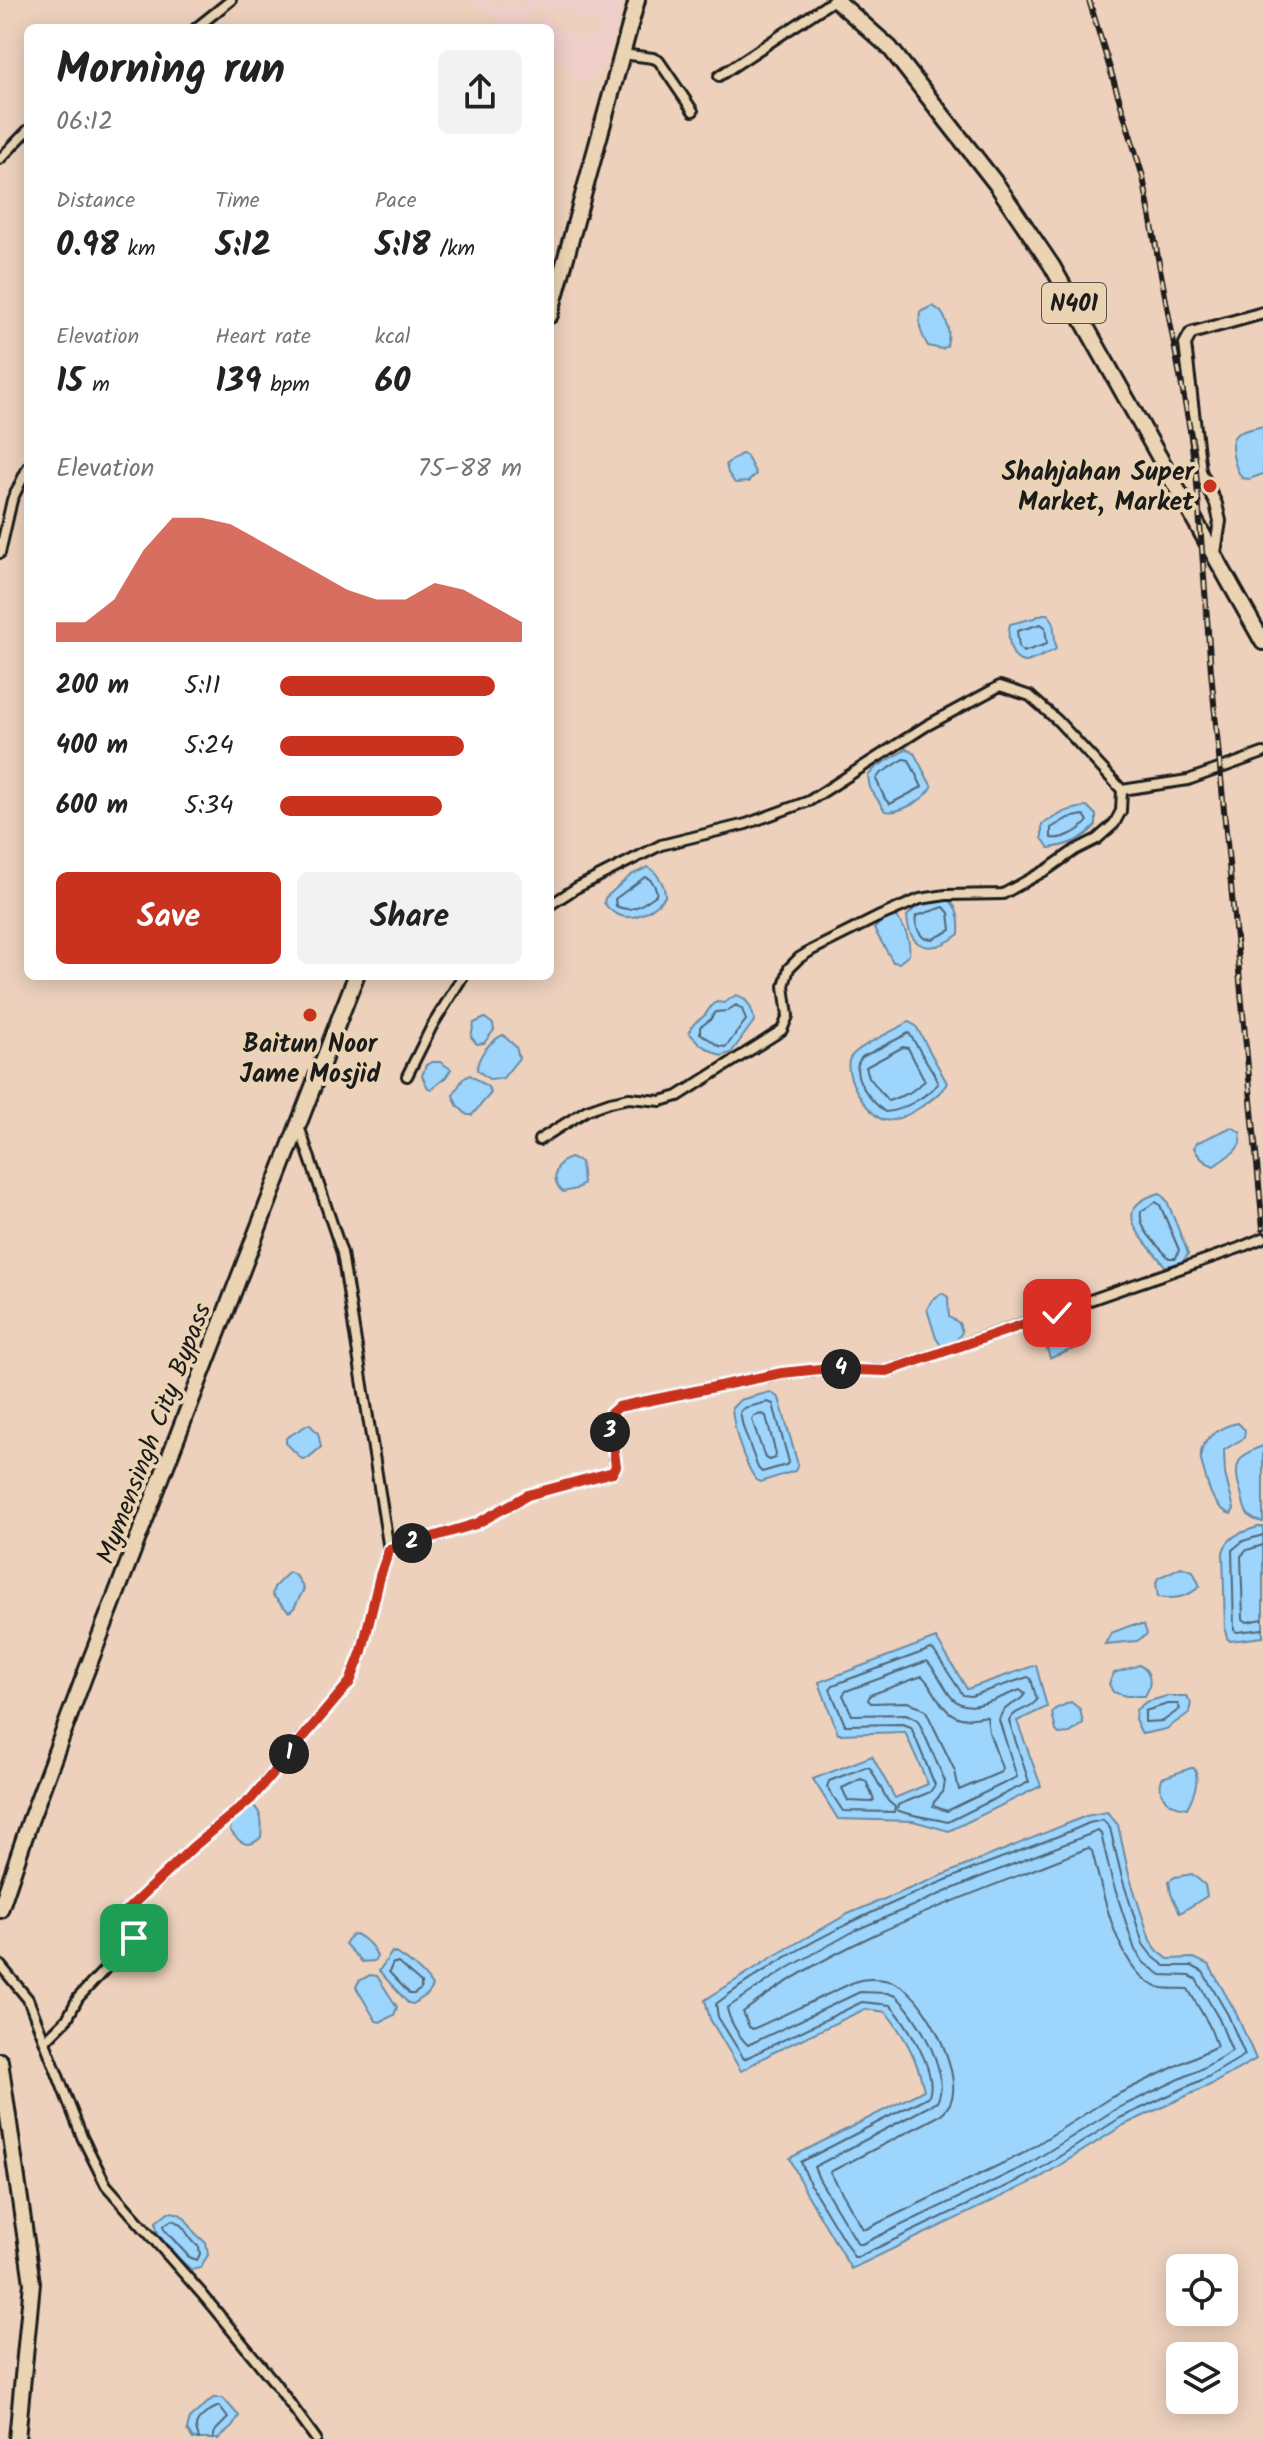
<!DOCTYPE html>
<html lang="en">
<head>
<meta charset="utf-8">
<style>
  :root { --surface:#fff; --page:#f2f2f2; --text:#222; --muted:#767676; --accent:#c8321e }
  body { margin:0; font-family:Kalam,sans-serif; background:var(--page); color:var(--text); height:100vh; display:flex; flex-direction:column; font-size:30px; white-space:nowrap }
  * { box-sizing:border-box; margin:0 }
  p { font-size:26px; color:var(--muted) }
  .icon { flex:none; width:44px; height:44px; fill:none; stroke:currentColor; stroke-width:2; stroke-linecap:round; stroke-linejoin:round }
  .map { position:relative; flex:1; overflow:hidden }
  .sheet { position:absolute; left:24px; top:24px; width:530px; height:956px; display:flex; flex-direction:column; background:var(--surface); border-radius:12px; box-shadow:0 4px 20px #0003 }
  .sheet>* { flex:none }
  .fabs { position:absolute; left:1166px; top:2254px; display:grid; gap:16px }
  .fabs a { display:grid; place-items:center; width:72px; height:72px; border-radius:12px; background:var(--surface); box-shadow:0 4px 20px #0003; font-size:40px }
  .pin { position:absolute; display:grid; place-items:center; width:68px; height:68px; color:#fff; margin:-34px; border-radius:16px; box-shadow:0 4px 12px #0006 }
  .km { position:absolute; width:40px; height:40px; margin:-20px; border-radius:50%; background:#222; color:#fff; font-size:22px; line-height:40px; text-align:center }
  .round { display:grid; place-items:center; flex:none; width:84px; height:84px; border-radius:12px; background:var(--page) }
  .overview { display:flex; align-items:center; justify-content:space-between; height:136px; padding:0 32px }
  h1 { font-size:44px; font-weight:700; line-height:60px }
  .figures { display:grid; grid-template-columns:repeat(3,1fr); gap:12px; height:136px; padding:8px 32px }
  .figures div { display:grid; align-content:center }
  .figures b { font-size:34px; font-weight:700 }
  .figures small { font-size:22px; font-weight:400 }
  .figures p { font-size:22px }
  .chart { height:224px; padding:16px 32px }
  .chart p { display:flex; justify-content:space-between }
  .chart svg { width:100%; height:144px; margin-top:8px; fill:var(--accent); opacity:.7 }
  .button { display:flex; gap:16px; margin-top:auto; padding:16px 32px }
  .button a { flex:1; height:92px; border-radius:12px; background:var(--accent); color:#fff; font-size:32px; font-weight:700; line-height:92px; text-align:center }
  .button a+a { background:var(--page); color:var(--text) }
  ul { padding:0 32px; list-style:none; font-size:26px }
  li { display:grid; grid-template-columns:128px 96px 1fr; align-items:center; height:60px }
  li i { height:20px; border-radius:10px; background:var(--accent) }
  .map>svg:first-child { display:block }
</style>
</head>
<body>
<div class="map">
<svg width="1263" height="2439" viewBox="0 0 1263 2439">
  <rect width="100%" height="100%" fill="#edd1bd"/>
  <filter id="ink" filterUnits="userSpaceOnUse"><feTurbulence type="fractalNoise" baseFrequency=".0125" numOctaves="2"/><feDisplacementMap in="SourceGraphic" scale="16" xChannelSelector="R" yChannelSelector="G"/><feConvolveMatrix kernelMatrix="1 2 1 2 8 2 1 2 1" color-interpolation-filters="sRGB"/></filter>
  <g filter="url(#ink)">
    <path fill="#f0ceca" fill-rule="evenodd" d="M468 0H493L494 6 520 5V8L525 7 526 0H624L601 72 581 84 550 52V28H532L547 15 540 5 522 19 530 28H514ZM567 6 579 22 591 13 604 31 594 39 590 35 583 40 569 28 560 35 547 18 557 7 560 11Z"/>
    <g fill="#9dd5fd" stroke="#698ba3" stroke-width="2">
      <path d="M932 306C947 311 951 332 947 346L942 349 928 346C921 334 918 325 920 312Z"/>
      <path d="M1263 426V474L1249 479 1242 478C1236 470 1226 442 1237 434 1243 430 1256 428 1263 426Z"/>
      <polygon points="741,454 746,455 756,474 748,482 735,483 728,473 726,464"/>
      <path d="M1043 614H1048L1053 621 1056 649C1051 652 1031 661 1026 662 1009 662 1007 634 1010 624L1034 618Z"/>
      <path d="M907 749 914 753 932 787C925 800 899 814 885 811L870 788 868 776 875 768Z"/>
      <path d="M1087 806 1096 815V825C1084 839 1067 846 1049 848L1042 838V824L1066 811Z"/>
      <path d="M648 867C657 872 666 886 665 897 647 916 623 928 604 903L605 898 631 875Z"/>
      <path d="M945 898C958 903 960 921 959 934 934 954 909 952 907 916L917 906Z"/>
      <path d="M895 916C905 925 911 942 909 955L899 963 893 962 874 929 882 920Z"/>
      <path d="M736 995C748 998 753 1010 754 1021L731 1053 721 1056 701 1045 689 1033C695 1019 697 1023 705 1015 710 1009 709 1006 717 1002L724 1003Z"/>
      <polygon points="485,1018 493,1024 494,1030 484,1043 477,1044 471,1037 474,1023"/>
      <path d="M909 1022 916 1026 947 1083C940 1097 900 1124 884 1120 867 1115 842 1074 850 1058 857 1046 896 1030 909 1022Z"/>
      <path d="M503 1035 516 1047 519 1058 503 1078 489 1079 477 1070C477 1056 491 1040 503 1035Z"/>
      <polygon points="432,1062 440,1062 451,1069 446,1077 432,1089 428,1088 422,1076 426,1065"/>
      <polygon points="470,1075 488,1087 491,1093 472,1115 467,1115 457,1105 453,1095 463,1079"/>
      <path d="M1232 1127 1240 1132 1241 1142 1235 1151 1214 1166C1205 1163 1198 1157 1194 1148L1196 1143Z"/>
      <path d="M570 1158 581 1162 583 1184 576 1189 563 1192C551 1182 553 1163 570 1158Z"/>
      <path d="M1160 1193 1167 1201 1186 1248 1188 1254 1182 1264 1165 1266C1145 1240 1105 1208 1160 1193Z"/>
      <polygon points="942,1293 948,1297 949,1317 959,1323 962,1332 956,1341 942,1347 936,1338 927,1309 932,1300"/>
      <polygon points="1076,1320 1082,1346 1050,1358 1041,1331"/>
      <path d="M770 1392 779 1398 798 1465 795 1471 760 1482 756 1480C743 1460 734 1432 732 1408L740 1400Z"/>
      <path d="M1238 1423 1245 1430 1244 1438 1224 1450 1225 1474 1234 1509 1231 1514C1216 1509 1210 1493 1206 1479 1205 1473 1202 1466 1201 1460 1198 1440 1220 1426 1238 1423Z"/>
      <polygon points="309,1424 318,1433 321,1447 308,1458 302,1459 286,1443 286,1438"/>
      <path d="M1263 1446V1522C1242 1519 1245 1504 1240 1489 1232 1465 1238 1454 1263 1446Z"/>
      <path d="M1258 1527H1263V1637L1230 1641 1227 1638 1225 1630 1223 1552C1228 1535 1243 1532 1258 1527Z"/>
      <path d="M1181 1567 1193 1571 1200 1586C1189 1597 1173 1600 1158 1597L1156 1583 1158 1578Z"/>
      <polygon points="289,1572 297,1577 304,1589 294,1608 289,1612 272,1595 274,1587"/>
      <polygon points="1132,1625 1144,1625 1147,1634 1137,1641 1105,1644 1111,1633"/>
      <polygon points="936,1638 967,1689 1036,1665 1047,1707 1017,1721 1041,1786 949,1831 913,1821 838,1819 813,1779 872,1756 895,1798 928,1784 905,1732 838,1734 819,1682"/>
      <path d="M1139 1665C1152 1671 1152 1685 1145 1696H1126L1113 1692 1109 1684 1114 1673Z"/>
      <polygon points="1167,1696 1186,1696 1191,1702 1189,1713 1166,1729 1142,1734 1135,1719 1136,1710 1146,1702"/>
      <polygon points="1071,1702 1080,1709 1083,1723 1070,1733 1059,1734 1056,1731 1052,1713 1055,1709"/>
      <path d="M1191 1768H1194C1201 1780 1193 1797 1187 1808 1169 1806 1156 1797 1162 1778Z"/>
      <path d="M249 1807H255C263 1816 262 1825 261 1837 249 1850 239 1843 230 1830L232 1820Z"/>
      <path d="M1107 1812 1118 1825 1129 1875 1150 1940 1158 1951 1168 1959 1194 1958 1209 1965 1235 2011 1256 2059 1212 2084 1124 2125 1036 2180 851 2269 803 2187 790 2158 924 2090C917 2058 906 2038 886 2012L865 2009 772 2053 741 2071 710 2019 705 2000 774 1956 848 1914 1086 1816Z"/>
      <polygon points="1192,1874 1205,1885 1207,1896 1180,1913 1171,1894 1169,1881 1175,1877"/>
      <path d="M355 1934C366 1940 372 1944 377 1956L374 1961 362 1962 345 1944 351 1935Z"/>
      <path d="M392 1952C405 1956 425 1974 432 1986L428 1994 413 2004 408 2003 379 1971Z"/>
      <polygon points="370,1975 377,1976 397,2007 394,2015 380,2022 376,2021 356,1987 359,1981"/>
      <path d="M168 2212C185 2212 186 2221 195 2233 196 2234 205 2242 206 2243L208 2255 200 2268 192 2270C180 2260 154 2237 156 2222Z"/>
      <polygon points="213,2398 223,2398 239,2416 232,2427 218,2439 193,2439 187,2430 190,2418"/>
    </g>
    <g fill="none" stroke-linecap="round" stroke-linejoin="round">
      <g stroke="#506676" stroke-width="2">
        <polygon points="1041,624 1045,627 1047,644 1023,652 1019,647 1017,631"/>
        <polygon points="904,759 909,760 922,787 890,804 885,799 876,779 880,774"/>
        <path d="M1084 815 1088 821C1080 831 1063 840 1051 838V828L1068 818Z"/>
        <path d="M645 877C651 878 658 889 656 895 643 904 632 914 616 906L615 899Z"/>
        <path d="M944 907 949 913 951 930 933 939 924 938C919 934 914 923 916 916Z"/>
        <polygon points="736,1005 742,1009 746,1020 726,1047 719,1046 700,1033 700,1027 710,1020 715,1012 727,1011"/>
        <path d="M909 1033 933 1072 938 1084C925 1097 903 1111 885 1112 871 1101 847 1074 862 1057Z"/>
        <polygon points="903,1047 908,1048 925,1081 909,1093 888,1101 869,1077 866,1067"/>
        <path d="M1156 1202 1160 1205 1179 1250 1176 1258H1169C1157 1244 1138 1230 1141 1211Z"/>
        <polygon points="768,1402 773,1404 789,1462 786,1465 762,1472 758,1468 743,1427 740,1412 744,1408"/>
        <polygon points="762,1414 766,1416 776,1454 775,1458 769,1460 765,1458 752,1420 754,1416"/>
        <polyline points="1263,1535 1243,1541 1232,1550 1234,1630 1237,1632 1263,1629"/>
        <polyline points="1263,1545 1247,1550 1241,1556 1243,1619 1247,1622 1263,1619"/>
        <path d="M931 1649 934 1651 963 1695 971 1696 1028 1677 1031 1679 1037 1700C1030 1710 1014 1709 1009 1721L1029 1782 948 1822C932 1818 910 1816 897 1810L898 1805 930 1792 935 1785 911 1727 903 1724 845 1725 830 1689 833 1685Z"/>
        <path d="M927 1661C936 1670 942 1683 949 1694 965 1719 998 1697 1020 1690L1025 1694C1018 1706 1004 1702 999 1720L1017 1777 947 1811 933 1806 934 1802 943 1792 945 1781 918 1720 906 1714 852 1715 843 1695 846 1691Z"/>
        <path d="M922 1676C936 1689 940 1713 961 1718 970 1720 979 1716 987 1717L989 1732 1002 1768 1001 1772 959 1790 955 1771 926 1711 919 1706 907 1702 871 1703 868 1700 870 1695Z"/>
        <polygon points="1168,1704 1178,1704 1180,1709 1163,1721 1145,1722 1145,1711"/>
        <polygon points="866,1767 870,1768 888,1801 895,1807 894,1812 843,1811 827,1787 829,1781"/>
        <polygon points="861,1779 866,1781 874,1800 871,1802 848,1801 842,1788"/>
        <path d="M1103 1820 1110 1828 1122 1878 1143 1944 1152 1956 1165 1966H1192L1203 1972 1228 2015 1245 2055 1208 2077 1120 2118 1032 2174 858 2257H854L810 2184 801 2162 929 2096C938 2071 907 2023 890 2005L862 2002 744 2059 718 2017 716 2004C794 1944 885 1905 975 1868 1013 1853 1052 1840 1089 1823Z"/>
        <path d="M1098 1831 1101 1834 1112 1880 1135 1950 1144 1963 1161 1975 1190 1976 1196 1979 1219 2019 1232 2051 1203 2068 1116 2109 1027 2165 862 2244H858L819 2179 814 2167 937 2102C952 2074 917 2015 896 1996L887 1993 860 1992 748 2045C739 2037 729 2020 727 2008L783 1971 856 1930 978 1878Z"/>
        <path d="M1088 1848 1092 1851C1102 1889 1117 1971 1157 1987 1167 1990 1178 1988 1188 1989L1209 2025 1217 2046 1110 2098 1022 2154 866 2229H863L830 2172 937 2117C944 2112 950 2107 952 2098 960 2069 927 2002 902 1987 890 1978 867 1977 854 1982L753 2029 749 2027 743 2012C844 1935 971 1896 1088 1848Z"/>
        <polygon points="393,1963 398,1963 421,1983 421,1989 414,1994 410,1994 389,1972"/>
        <path d="M172 2220C186 2224 187 2239 199 2247L200 2254 197 2260 189 2257 164 2229V2225Z"/>
        <path d="M199 2439C198 2435 196 2431 196 2427 196 2418 212 2409 219 2406L228 2418 215 2431 213 2439"/>
      </g>
      <defs>
        <g id="minor">
          <polyline points="196,28 231,0"/>
          <polyline points="622,54 653,58 659,61 693,111"/>
          <polyline points="719,76 834,0"/>
          <polyline points="0,159 28,130"/>
          <polyline points="0,553 12,500 28,467"/>
          <polyline points="550,905 576,888 661,845 746,824 809,801 926,726 1000,686 1030,696 1057,720 1122,790 1188,780 1263,753"/>
          <polyline points="407,1076 432,1026 463,976"/>
          <polyline points="539,1140 587,1110 610,1102 629,1098 661,1101 678,1096 782,1030 788,1016 784,986 789,968 799,958 812,950 878,917 920,899 946,895 1003,894 1048,869 1075,850 1097,839 1114,824 1121,811 1122,790"/>
          <polyline points="389,1550 476,1524 528,1495 613,1472 616,1466 609,1415 618,1407 782,1373 820,1369 887,1371 1239,1248 1263,1238"/>
          <polyline points="0,1965 28,1999 82,2137 106,2185 202,2294 275,2383 316,2439"/>
          <polyline points="45,2041 67,2019 78,1998 134,1938 135,1929 126,1911 193,1847 251,1799 350,1682 362,1651 380,1576 389,1550 342,1253 299,1126"/>
        </g>
        <polyline id="tertiary" points="1215,553 1220,521 1216,504 1200,471 1185,344 1191,333 1263,313"/>
        <g id="trunk">
          <polyline points="836,0 890,48 997,185 1052,266 1263,642"/>
          <polyline points="550,315 637,0"/>
          <polyline points="0,1910 30,1821 84,1677 356,976"/>
          <polyline points="0,2061 32,2283 17,2439"/>
        </g>
      </defs>
      <use href="#minor" stroke="#1c1c1c" stroke-width="14"/>
      <use href="#tertiary" stroke="#1c1c1c" stroke-width="16"/>
      <use href="#trunk" stroke="#1c1c1c" stroke-width="20"/>
      <use href="#minor" stroke="#ead4b3" stroke-width="8"/>
      <use href="#tertiary" stroke="#ead4b3" stroke-width="10"/>
      <use href="#trunk" stroke="#ead4b3" stroke-width="14"/>
      <defs>
        <polyline id="rail" points="1089,0 1143,177 1195,457 1211,671 1263,1228"/>
      </defs>
      <use href="#rail" stroke="#1c1c1c" stroke-width="6"/>
      <use href="#rail" stroke="#ead4b3" stroke-width="3" stroke-dasharray="9" stroke-linecap="butt"/>
    </g>
  </g>
  <g fill="none" stroke-linecap="round" stroke-linejoin="round" filter="url(#ink)">
    <defs>
      <polyline id="route" points="134,1938 135,1929 126,1911 193,1847 251,1799 350,1682 362,1651 380,1576 389,1550 476,1524 528,1495 613,1472 616,1466 609,1415 618,1407 782,1373 820,1369 887,1371 1057,1313"/>
    </defs>
    <use href="#route" stroke="#fff" stroke-width="16"/>
    <use href="#route" stroke="#c8321e" stroke-width="10"/>
  </g>
  <g fill="#c8321e" stroke="#ead4b3" stroke-width="3">
    <circle cx="1210" cy="486" r="8"/>
    <circle cx="310" cy="1015" r="8"/>
  </g>
  <g text-anchor="middle" stroke-width="8" stroke-linejoin="round" paint-order="stroke">
    <rect fill="#ead4b3" stroke="#5a5349" stroke-width="2" x="1042" y="283" width="64" height="40" rx="6"/>
    <g font-size="24" font-weight="bold" fill="#1c1c1c">
      <text x="1074" y="311">N401</text>
    </g>
    <g font-size="26" font-weight="bold" fill="#1c1c1c" stroke="#ead4b3" text-anchor="end">
      <text x="1194" y="480">Shahjahan Super<tspan x="1194" dy="30">Market, Market</tspan></text>
      <text x="310" y="1052" text-anchor="middle">Baitun Noor<tspan x="310" dy="30">Jame Mosjid</tspan></text>
    </g>
    <g font-size="26" fill="#1c1c1c" stroke="#ead4b3">
      <text transform="translate(153 1433) rotate(-69)" y="9">Mymensingh City Bypass</text>
    </g>
  </g>
</svg>
<div class="fabs">
<a><svg class="icon" aria-label="locate" viewBox="0 0 24 24"><circle cx="12" cy="12" r="6"/><path d="M12 2v4M12 18v4M2 12h4M18 12h4"/></svg></a>
<a><svg class="icon" aria-label="layers" viewBox="0 0 24 24"><path d="M12 4l9 5-9 5-9-5zM3 14l9 5 9-5"/></svg></a>
</div>
<div class="pin" style="left:134px;top:1938px;background:#1e9e55"><svg class="icon" aria-label="arrive" viewBox="0 0 24 24"><path d="M6 21V4h12l-3 4 3 4H6"/></svg></div>
<div class="pin" style="left:1057px;top:1313px;background:#d93025"><svg class="icon" aria-label="check" viewBox="0 0 24 24"><path d="M5 12l5 5 9-10"/></svg></div>
<b class="km" style="left:289px;top:1754px">1</b>
<b class="km" style="left:412px;top:1543px">2</b>
<b class="km" style="left:610px;top:1432px">3</b>
<b class="km" style="left:841px;top:1369px">4</b>
<section class="sheet">
<div class="overview"><div><h1>Morning run</h1><p>06:12</p></div><a class="round"><svg class="icon" aria-label="share" viewBox="0 0 24 24"><path d="M12 15V3M7 8l5-5 5 5M5 13v7h14v-7"/></svg></a></div>
<div class="figures">
<div><p>Distance</p><b>0.98<small> km</small></b></div>
<div><p>Time</p><b>5:12</b></div>
<div><p>Pace</p><b>5:18<small> /km</small></b></div>
</div>
<div class="figures">
<div><p>Elevation</p><b>15<small> m</small></b></div>
<div><p>Heart rate</p><b>139<small> bpm</small></b></div>
<div><p>kcal</p><b>60</b></div>
</div>
<div class="chart"><p><span>Elevation</span>75–88 m</p>
<svg viewBox="0 0 160 44" preserveAspectRatio="none"><path d="M0 44V38L10 38L20 31L30 16L40 6L50 6L60 8L70 13L80 18L90 23L100 28L110 31L120 31L130 26L140 28L150 33L160 38V44z"/></svg>
</div>
<ul>
<li><b>200 m</b>5:11<i style="width:89%"></i></li>
<li><b>400 m</b>5:24<i style="width:76%"></i></li>
<li><b>600 m</b>5:34<i style="width:67%"></i></li>
</ul>
<div class="button"><a>Save</a><a>Share</a></div>
</section>
</div>
</body>
</html>
